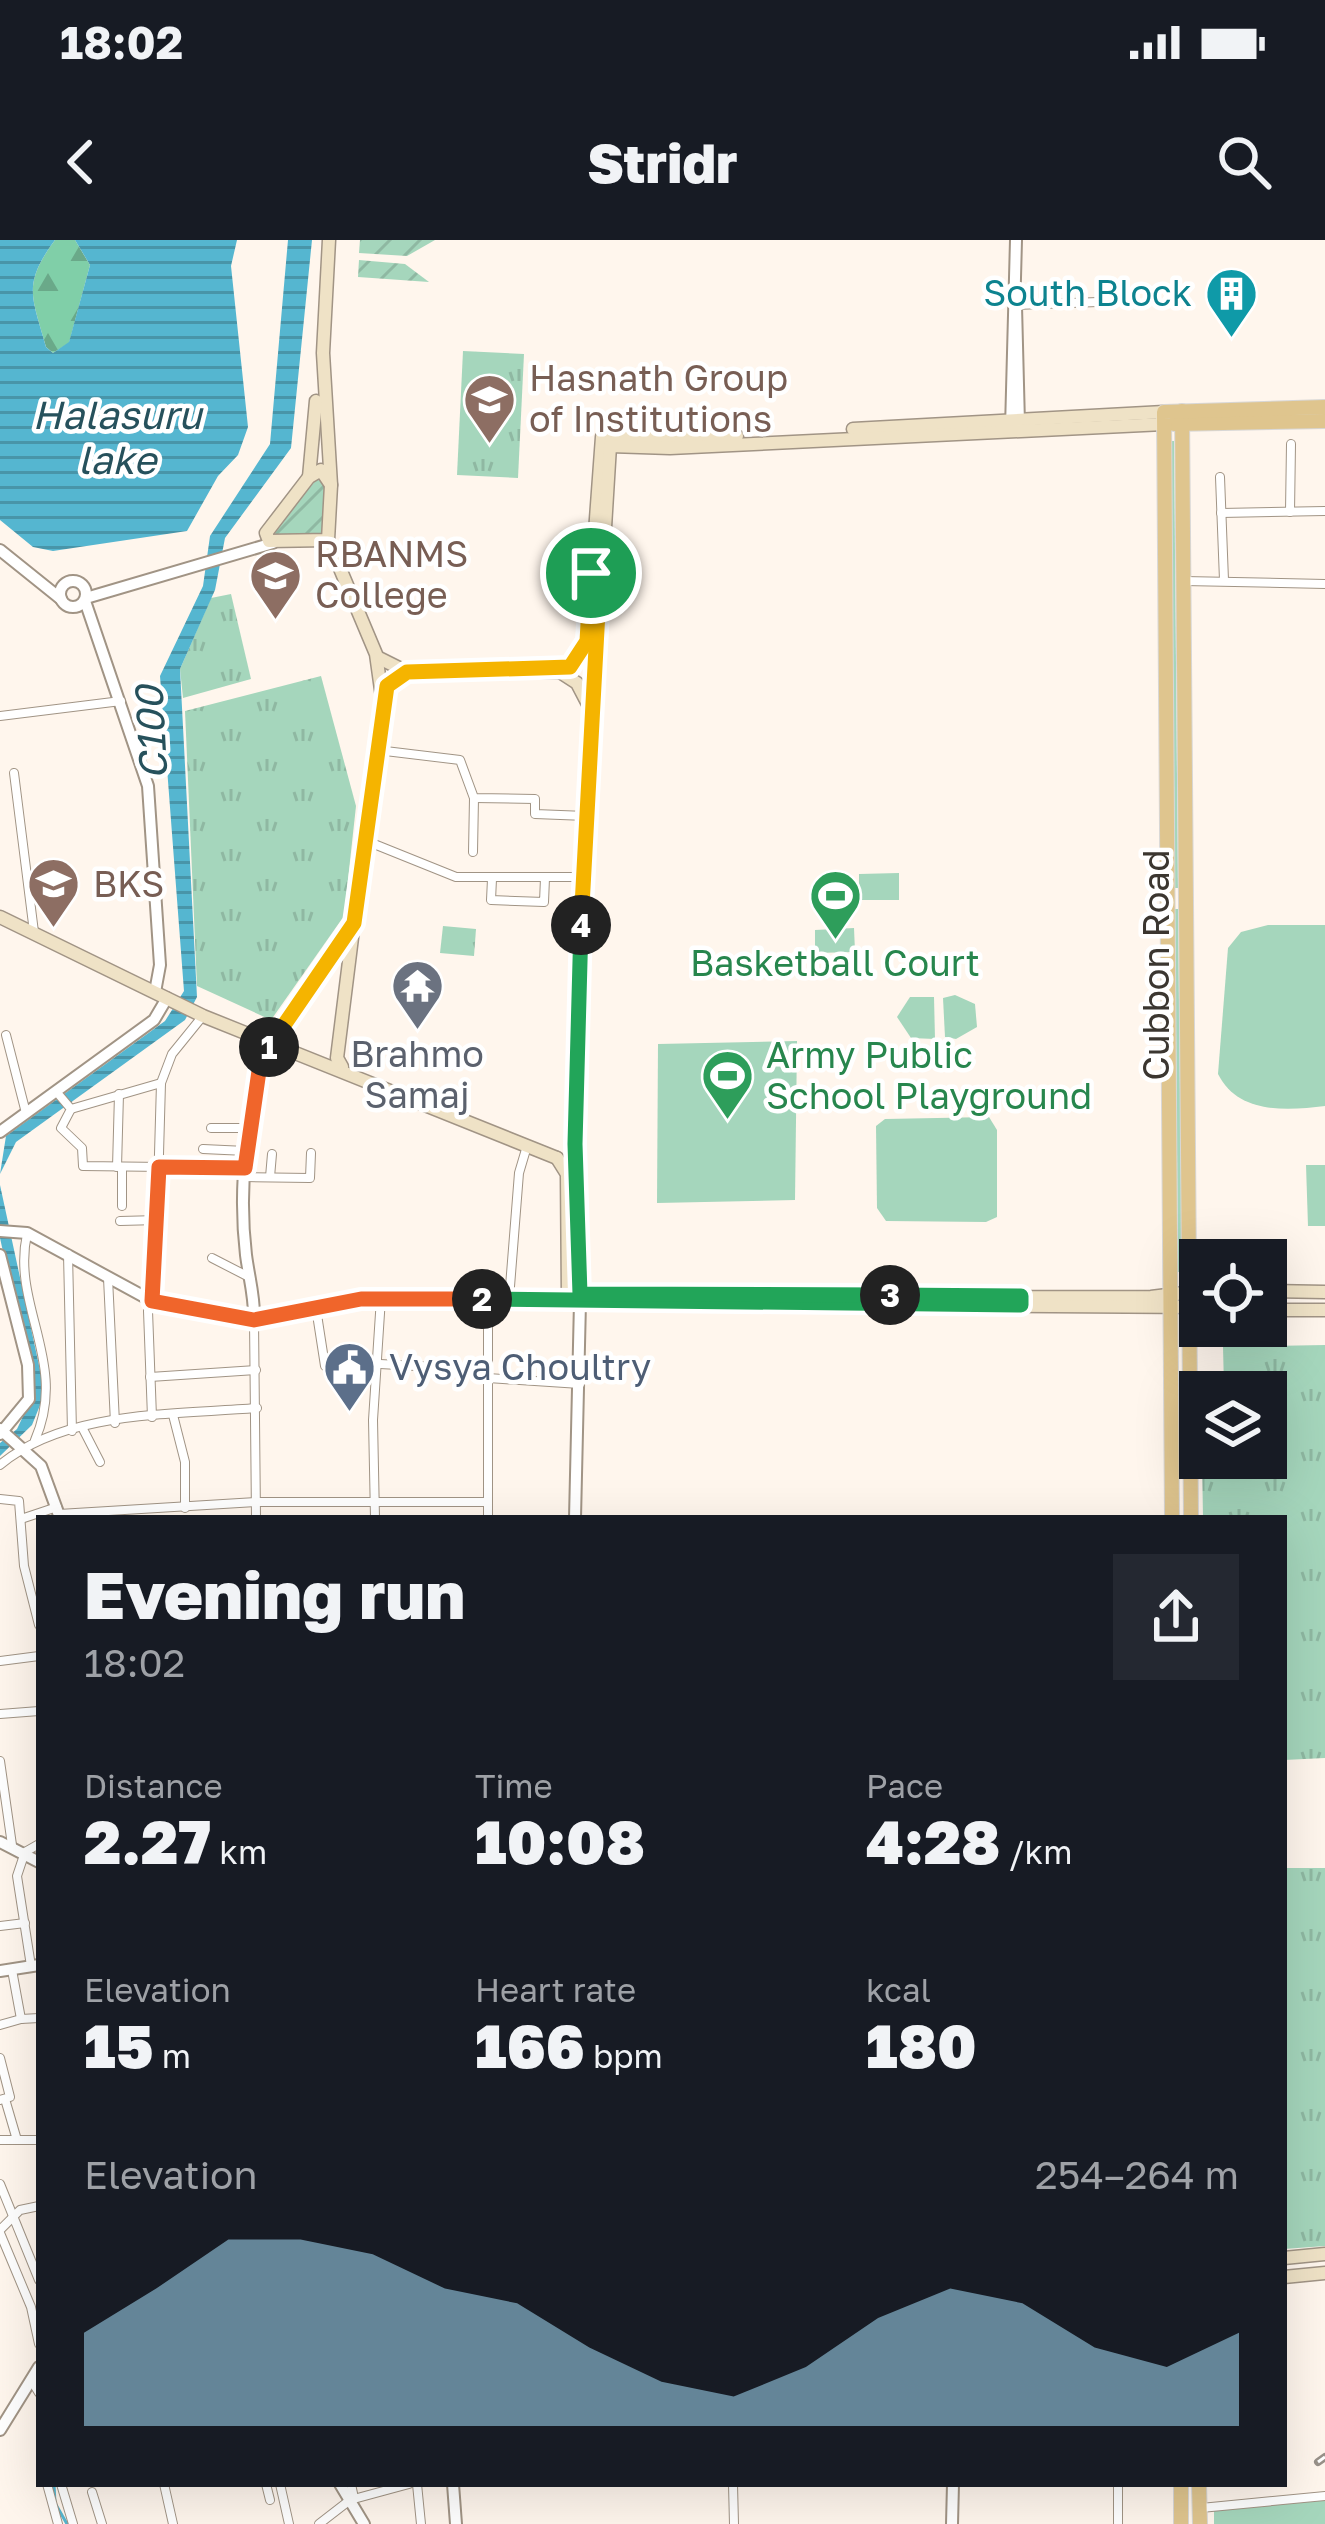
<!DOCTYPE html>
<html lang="en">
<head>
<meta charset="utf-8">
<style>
  :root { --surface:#171b24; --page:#242831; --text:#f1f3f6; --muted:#9ea1a6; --accent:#85b3ca }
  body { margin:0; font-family:"Golos Text",sans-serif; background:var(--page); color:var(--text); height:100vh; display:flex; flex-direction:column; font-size:45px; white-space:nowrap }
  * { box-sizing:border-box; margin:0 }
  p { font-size:39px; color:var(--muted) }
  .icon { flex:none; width:66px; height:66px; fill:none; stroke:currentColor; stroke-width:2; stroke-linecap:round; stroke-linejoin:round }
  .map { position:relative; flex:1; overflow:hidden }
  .drawer { position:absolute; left:36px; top:1275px; width:1251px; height:972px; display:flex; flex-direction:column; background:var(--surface); border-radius:0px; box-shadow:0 12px 48px #0002 }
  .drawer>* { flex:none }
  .buttons { position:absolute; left:1179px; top:999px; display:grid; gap:24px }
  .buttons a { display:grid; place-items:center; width:108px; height:108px; border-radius:0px; background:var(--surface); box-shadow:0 12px 48px #0002; font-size:60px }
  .pin { position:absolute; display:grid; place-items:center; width:102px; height:102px; color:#fff; margin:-51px; border:6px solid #fff; border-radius:50%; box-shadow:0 3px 12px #0007 }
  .km { position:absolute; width:60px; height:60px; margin:-30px; border-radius:50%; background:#222; color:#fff; font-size:33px; line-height:60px; text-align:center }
  .round { display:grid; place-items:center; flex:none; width:126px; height:126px; border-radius:0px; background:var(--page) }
  .head { display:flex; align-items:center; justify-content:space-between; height:204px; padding:0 48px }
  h1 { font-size:66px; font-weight:800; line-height:90px }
  .metrics { display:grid; grid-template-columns:repeat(3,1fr); gap:18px; height:204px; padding:12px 48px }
  .metrics div { display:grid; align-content:center }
  .metrics b { font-size:60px; font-weight:800 }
  .metrics small { font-size:33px; font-weight:400 }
  .metrics p { font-size:33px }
  .chart { height:336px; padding:24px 48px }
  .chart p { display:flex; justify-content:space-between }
  .chart svg { width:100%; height:216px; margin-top:12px; fill:var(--accent); opacity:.7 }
  .status { display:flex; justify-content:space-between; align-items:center; height:84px; padding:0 60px; background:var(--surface); direction:ltr }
  .status svg { height:33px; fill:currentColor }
  header { display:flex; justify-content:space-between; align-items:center; height:156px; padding:0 48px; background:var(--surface); font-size:54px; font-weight:800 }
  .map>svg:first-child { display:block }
</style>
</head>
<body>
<div class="status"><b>18:02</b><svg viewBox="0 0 49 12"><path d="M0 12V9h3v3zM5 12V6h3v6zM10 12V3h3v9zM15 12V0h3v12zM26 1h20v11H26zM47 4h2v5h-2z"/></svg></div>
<header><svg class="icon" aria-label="back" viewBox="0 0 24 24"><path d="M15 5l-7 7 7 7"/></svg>Stridr<svg class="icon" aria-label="search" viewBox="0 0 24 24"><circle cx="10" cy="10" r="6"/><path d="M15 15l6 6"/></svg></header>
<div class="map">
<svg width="1325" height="2284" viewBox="0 0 1325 2284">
  <defs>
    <pattern id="forest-firs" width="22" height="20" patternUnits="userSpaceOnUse" patternTransform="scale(3)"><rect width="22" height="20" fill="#80cfa8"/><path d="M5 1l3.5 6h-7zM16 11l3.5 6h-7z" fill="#6aa989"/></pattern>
    <pattern id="park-tufts" width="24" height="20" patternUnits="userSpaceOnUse" patternTransform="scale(3)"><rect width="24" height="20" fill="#a5d6bc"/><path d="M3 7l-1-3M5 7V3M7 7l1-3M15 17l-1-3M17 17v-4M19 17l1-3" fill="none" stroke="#8fb8a2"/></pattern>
    <pattern id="garden-furrows" width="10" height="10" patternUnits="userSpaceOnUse" patternTransform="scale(3)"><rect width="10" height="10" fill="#a5d6bc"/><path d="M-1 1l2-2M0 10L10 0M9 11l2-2" fill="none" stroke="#8fb8a2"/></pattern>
    <pattern id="water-rules" width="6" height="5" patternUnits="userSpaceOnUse" patternTransform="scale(3)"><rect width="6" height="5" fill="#55b6d0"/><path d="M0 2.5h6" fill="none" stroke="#4895a9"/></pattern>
  </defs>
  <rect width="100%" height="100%" fill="#fff6ed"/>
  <g fill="#a5d6bc">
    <polygon points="1171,201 1174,201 1178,648 1175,648"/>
    <polygon points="899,633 899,660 859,660 859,634"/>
    <polygon points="1175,669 1178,669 1182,1032 1178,1032"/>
    <path d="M1268 685H1325V866C1286 871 1238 874 1218 834L1228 708 1241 692Z"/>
    <polygon points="854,688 855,712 815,713 815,690"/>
    <polygon points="955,755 975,764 977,787 956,799 945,797 943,758"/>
    <polygon points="910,757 934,757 935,799 911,798 897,777"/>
    <polygon points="797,801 795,960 657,963 658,804"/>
    <polygon points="989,877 997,890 997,977 986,982 886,981 877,968 876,886 885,879"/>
    <polygon points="1306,925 1325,925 1325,986 1308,986"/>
    <polygon points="1325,2259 1325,2284 1214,2284 1214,2270"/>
  </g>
  <path fill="url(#forest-firs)" d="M55 0H75L90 25 69 103 53 113 46 107C32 56 22 45 55 0Z"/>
  <g fill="url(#park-tufts)">
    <polygon points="463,111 524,114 518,238 457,235"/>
    <polygon points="231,354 251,439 183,458 180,429 211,358"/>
    <polygon points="321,436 356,566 344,676 271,780 197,746 185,471"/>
    <polygon points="443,686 476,689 474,716 440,713"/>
    <polygon points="1325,1105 1325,1518 1284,1520 1284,1278 1203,1278 1202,1218 1266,1218 1266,1152 1219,1152 1224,1147 1223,1107"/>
    <polygon points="1284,1628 1325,1628 1325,2006 1284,2009"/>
  </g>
  <g fill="url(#garden-furrows)">
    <polygon points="360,0 435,0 407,16 359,13"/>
    <polygon points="359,20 405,24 429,42 358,37"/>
    <polygon points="317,239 324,244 326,292 321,297 276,297 274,288"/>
  </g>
  <g fill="url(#water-rules)">
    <path d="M0 0H55C22 45 32 56 46 107L53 113 69 102 90 25 75 0H237L231 26 248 187 238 215 218 236 187 291 53 311 33 307 0 280Z"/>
    <polygon points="288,0 312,0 291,208 225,298 215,350 180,429 197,757 185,780 16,902 0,934 6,896 165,781 184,751 160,436 203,346 210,296 270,204"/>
    <polygon points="0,945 45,1153 32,1185 0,1216 0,1203 17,1189 34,1153 0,998"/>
  </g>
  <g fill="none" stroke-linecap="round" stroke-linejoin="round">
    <polyline stroke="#55b6d0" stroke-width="3" points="54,2244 55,2263 67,2284"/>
    <defs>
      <g id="minor">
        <polyline points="1015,65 1098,62"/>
        <polyline points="1220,237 1224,340"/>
        <polyline points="1290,272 1291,204"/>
        <polyline points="1221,273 1325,271"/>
        <polyline points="1184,341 1325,344"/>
        <polyline points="0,476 121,461"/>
        <polyline points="377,510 460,520 474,558 535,559 535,574 586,576"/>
        <polyline points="14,533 34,692"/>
        <polyline points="364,600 456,637 583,637"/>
        <polyline points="473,612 474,558"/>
        <polyline points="492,639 491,660 544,662 545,638"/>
        <polyline points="6,795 26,873"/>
        <polyline points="60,856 71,869 61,888 82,908 83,926 245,928"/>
        <polyline points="71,869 161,843"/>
        <polyline points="211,888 249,888"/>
        <polyline points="203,909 246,911"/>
        <polyline points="117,927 119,854"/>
        <polyline points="122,927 122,966"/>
        <polyline points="245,937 310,938 311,913"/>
        <polyline points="270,937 272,914"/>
        <polyline points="120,981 158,980"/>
        <path d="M27 994C11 1066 69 1123 35 1200"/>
        <polyline points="68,1014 72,1191"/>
        <polyline points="212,1018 249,1037"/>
        <polyline points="108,1038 115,1183"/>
        <polyline points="488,1059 488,1278"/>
        <polyline points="509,1059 519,933 527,906"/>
        <polyline points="316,1068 325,1126"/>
        <polyline points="254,1080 256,1278"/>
        <polyline points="380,1124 488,1130"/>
        <polyline points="150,1137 256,1130"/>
        <polyline points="488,1138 580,1144"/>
        <polyline points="173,1175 185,1222 185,1268"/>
        <polyline points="152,1177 148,1071 155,1055 161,843 172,814 202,777"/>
        <polyline points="83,1189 100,1222"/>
        <path d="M0 1225C65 1170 175 1175 257 1168"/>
        <polyline points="0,1259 19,1261 24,1326 39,1385"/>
        <polyline points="59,1274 256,1262 488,1262"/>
        <polyline points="375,1278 373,1180 381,1058"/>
        <polyline points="21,1279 57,1267"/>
        <polyline points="0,1421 39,1416"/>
        <polyline points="0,1474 39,1471"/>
        <polyline points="0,1521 12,1605"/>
        <polyline points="0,1686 25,1683"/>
        <polyline points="31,1726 17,1636 25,1612 39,1604"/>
        <polyline points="21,1779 39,1778"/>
        <polyline points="0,1785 21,1779 12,1730"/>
        <polyline points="0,1818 10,1857 0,1860"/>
        <polyline points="5,1859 17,1900"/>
        <polyline points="0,1900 39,1900"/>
        <polyline points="0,1944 39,2040"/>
        <polyline points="0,1990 20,1970 39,1966"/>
        <polyline points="0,1993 31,2067 39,2104"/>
        <polyline points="31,2140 39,2153"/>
        <polyline points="47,2244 58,2284"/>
        <polyline points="61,2244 73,2284"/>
        <polyline points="164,2244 173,2284"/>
        <polyline points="266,2244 270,2260"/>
        <polyline points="280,2244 289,2284"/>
        <polyline points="351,2244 354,2258"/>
        <polyline points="417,2244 421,2284"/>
        <polyline points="733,2244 734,2284"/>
        <polyline points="1118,2244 1118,2284"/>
        <polyline points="92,2252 102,2284"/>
        <polyline points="1201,2268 1325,2256"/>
        <polyline points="319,2284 350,2260 409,2244"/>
      </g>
      <g id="tertiary">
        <polyline points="1016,66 1019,184"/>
        <polyline points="1011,188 1016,0"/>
        <polyline points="0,310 61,359"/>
        <circle cx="73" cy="354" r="13"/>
        <polyline points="86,358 273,303"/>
        <polyline points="85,361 148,546 160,725 155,752"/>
        <polyline points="0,892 154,780 167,758"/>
        <polyline points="0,991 27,993 152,1061 248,1080 381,1058 568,1058"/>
        <polyline points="0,1015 28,1125 29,1159 0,1194"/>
        <path d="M254 1080C255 1058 249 1038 246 1015 238 948 246 866 271 803"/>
        <polyline points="0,1189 41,1226 60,1278"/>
        <polyline points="575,1278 580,1062"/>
        <polyline points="0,1602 39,1622"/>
        <polyline points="0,1731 39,1725"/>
        <polyline points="0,2190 39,2127"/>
        <polyline points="340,2244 364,2284"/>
        <polyline points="453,2244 456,2284"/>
        <polyline points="952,2284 953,2244"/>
      </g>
      <g id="secondary">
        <polyline points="329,0 323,113 331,245"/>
        <polyline points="853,189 1164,172"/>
        <polygon points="321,230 331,245 328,300 269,301 266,293 309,237"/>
        <polyline points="309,237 316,161"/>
        <polyline points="328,300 376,414 382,457 337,818 342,827"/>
        <polyline points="379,418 407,432 560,432 577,443 589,466"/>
        <polyline points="560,432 575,424 587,401 602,197 737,196"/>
        <polyline points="0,677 203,776 557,918"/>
        <polyline points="271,803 352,685"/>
        <polyline points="557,918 567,934 568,1058"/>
        <polyline points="1266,1051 1325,1052"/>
        <polyline points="568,1058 1151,1057 1200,1051"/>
        <polyline points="580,1062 575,904 580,695 610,206 670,208 1164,184"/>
        <polyline points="622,1063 1200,1067"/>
        <polyline points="1266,1070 1325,1070"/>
        <polyline points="1284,2018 1325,2014"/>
        <polyline points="1284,2037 1325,2033"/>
      </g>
      <g id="primary">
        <polyline points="1182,171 1191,1278"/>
        <polyline points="1174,184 1325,181"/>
        <polyline points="1172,1278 1164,172 1325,167"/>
        <polyline points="1181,2244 1181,2284"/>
        <polyline points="1199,2244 1200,2284"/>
      </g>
    </defs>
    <use href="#minor" stroke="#a19485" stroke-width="10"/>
    <use href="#tertiary" stroke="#a19485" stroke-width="14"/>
    <use href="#secondary" stroke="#a19485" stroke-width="15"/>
    <use href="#primary" stroke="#d8d7d6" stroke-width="16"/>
    <use href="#minor" stroke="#fff" stroke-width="8"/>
    <use href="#tertiary" stroke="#fff" stroke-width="10"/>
    <use href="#secondary" stroke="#efe2c6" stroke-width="12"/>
    <use href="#primary" stroke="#dfc58e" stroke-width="14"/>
    <defs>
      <polyline id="rail" points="1318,2222 1325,2217"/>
    </defs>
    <use href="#rail" stroke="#989189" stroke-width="8"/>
    <use href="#rail" stroke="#fff" stroke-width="3" stroke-dasharray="9" stroke-linecap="butt"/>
  </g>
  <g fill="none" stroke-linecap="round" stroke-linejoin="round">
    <defs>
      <polyline id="split-1" points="269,807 354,683 387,446 407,432 570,427 587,401 591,333"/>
      <polyline id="split-2" points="269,807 259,831 245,928 159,927 152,1061 254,1080 361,1059 482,1059"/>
      <polyline id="split-3" points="482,1059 1021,1065 1021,1056 890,1055"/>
      <polyline id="split-4" points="581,685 575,904 580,1054 890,1055"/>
      <polyline id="split-5" points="581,685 600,334 591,333"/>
    </defs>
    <use href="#split-1" stroke="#fff" stroke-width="24"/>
    <use href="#split-2" stroke="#fff" stroke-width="24"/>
    <use href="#split-3" stroke="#fff" stroke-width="24"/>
    <use href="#split-4" stroke="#fff" stroke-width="24"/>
    <use href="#split-5" stroke="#fff" stroke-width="24"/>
    <use href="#split-1" stroke="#f5b400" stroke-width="15"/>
    <use href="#split-2" stroke="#f0652b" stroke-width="15"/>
    <use href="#split-3" stroke="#22a559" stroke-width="15"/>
    <use href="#split-4" stroke="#22a559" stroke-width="15"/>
    <use href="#split-5" stroke="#f5b400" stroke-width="15"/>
  </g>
  <defs>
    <symbol id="building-pin" viewBox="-11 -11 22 30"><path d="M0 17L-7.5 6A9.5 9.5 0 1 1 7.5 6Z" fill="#0f9aa8" stroke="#fff"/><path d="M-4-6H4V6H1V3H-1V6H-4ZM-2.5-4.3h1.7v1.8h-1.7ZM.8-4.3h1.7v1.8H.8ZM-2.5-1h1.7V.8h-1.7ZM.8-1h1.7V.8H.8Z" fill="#fff"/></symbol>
    <symbol id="university-pin" viewBox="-11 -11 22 30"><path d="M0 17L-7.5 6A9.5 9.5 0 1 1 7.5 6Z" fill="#8d6e63" stroke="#fff"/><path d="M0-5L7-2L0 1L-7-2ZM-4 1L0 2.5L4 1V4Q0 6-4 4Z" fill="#fff"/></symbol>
    <symbol id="school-pin" viewBox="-11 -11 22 30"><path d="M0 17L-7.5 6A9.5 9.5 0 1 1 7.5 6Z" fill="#8d6e63" stroke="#fff"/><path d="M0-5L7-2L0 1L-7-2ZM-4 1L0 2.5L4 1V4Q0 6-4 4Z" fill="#fff"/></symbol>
    <symbol id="stadium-pin" viewBox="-11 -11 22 30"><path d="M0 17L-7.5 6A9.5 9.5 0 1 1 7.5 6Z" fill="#2e9e5b" stroke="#fff"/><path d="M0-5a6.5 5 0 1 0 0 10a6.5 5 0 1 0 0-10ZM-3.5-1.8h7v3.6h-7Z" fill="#fff"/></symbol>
    <symbol id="temple-pin" viewBox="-11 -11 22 30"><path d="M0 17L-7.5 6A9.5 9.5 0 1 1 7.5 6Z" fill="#6b7280" stroke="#fff"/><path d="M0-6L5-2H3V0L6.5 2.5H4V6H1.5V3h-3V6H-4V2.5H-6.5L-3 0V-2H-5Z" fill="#fff"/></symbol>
    <symbol id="civic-pin" viewBox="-11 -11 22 30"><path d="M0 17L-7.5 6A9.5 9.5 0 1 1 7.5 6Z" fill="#5c6f8a" stroke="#fff"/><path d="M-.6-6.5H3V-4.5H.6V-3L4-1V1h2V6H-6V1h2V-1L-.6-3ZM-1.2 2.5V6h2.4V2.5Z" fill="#fff"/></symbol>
  </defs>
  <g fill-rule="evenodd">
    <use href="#building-pin" x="1202" y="24" width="59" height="81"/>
    <use href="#university-pin" x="460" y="130" width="59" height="81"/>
    <use href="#university-pin" x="246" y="306" width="59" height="81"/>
    <use href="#school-pin" x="24" y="614" width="59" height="81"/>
    <use href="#stadium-pin" x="806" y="626" width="59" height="81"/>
    <use href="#temple-pin" x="388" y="716" width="59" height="81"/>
    <use href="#stadium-pin" x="698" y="806" width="59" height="81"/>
    <use href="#civic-pin" x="320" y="1098" width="59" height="81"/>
  </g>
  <g text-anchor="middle" stroke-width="9" stroke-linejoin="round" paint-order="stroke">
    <g font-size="36" fill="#0d838f" stroke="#fff" text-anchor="end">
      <text x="1192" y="66">South Block</text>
    </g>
    <g font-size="36" fill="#785e54" stroke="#fff" text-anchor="start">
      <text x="529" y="151">Hasnath Group<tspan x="529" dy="41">of Institutions</tspan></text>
      <text x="315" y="327">RBANMS<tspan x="315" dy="41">College</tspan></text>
      <text x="93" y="657">BKS</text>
    </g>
    <g font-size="36" fill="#27864d" stroke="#fff">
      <text x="835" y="736">Basketball Court</text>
      <text x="766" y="828" text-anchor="start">Army Public<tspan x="766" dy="41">School Playground</tspan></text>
    </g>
    <g font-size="36" fill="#3b3630" stroke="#fff">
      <text transform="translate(1156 725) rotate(-90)" y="13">Cubbon Road</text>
    </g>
    <g font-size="36" fill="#5b616d" stroke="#fff">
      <text x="417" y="827">Brahmo<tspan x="417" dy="41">Samaj</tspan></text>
    </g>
    <g font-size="36" fill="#4e5e75" stroke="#fff" text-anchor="start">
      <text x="389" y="1140">Vysya Choultry</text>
    </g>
    <g font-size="39" font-style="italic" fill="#26515c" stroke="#fff">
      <text x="117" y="189">Halasuru<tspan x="117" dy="45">lake</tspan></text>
      <text transform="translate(151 493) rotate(-93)" y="14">C100</text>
    </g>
  </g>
</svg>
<div class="buttons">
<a><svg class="icon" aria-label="locate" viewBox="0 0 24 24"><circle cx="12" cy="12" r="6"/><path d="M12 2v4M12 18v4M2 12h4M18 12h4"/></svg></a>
<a><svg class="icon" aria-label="layers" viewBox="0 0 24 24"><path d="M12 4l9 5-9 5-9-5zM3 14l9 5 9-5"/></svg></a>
</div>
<div class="pin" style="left:591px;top:333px;background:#1e9e55"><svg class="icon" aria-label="arrive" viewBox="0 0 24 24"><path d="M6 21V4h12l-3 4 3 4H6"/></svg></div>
<b class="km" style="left:269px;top:807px">1</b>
<b class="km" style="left:482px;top:1059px">2</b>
<b class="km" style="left:890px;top:1055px">3</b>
<b class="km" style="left:581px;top:685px">4</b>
<section class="drawer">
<div class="head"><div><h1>Evening run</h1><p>18:02</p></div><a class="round"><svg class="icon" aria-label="share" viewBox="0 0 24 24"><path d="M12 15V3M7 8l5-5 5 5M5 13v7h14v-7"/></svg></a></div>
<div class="metrics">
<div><p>Distance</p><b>2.27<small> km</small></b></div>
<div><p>Time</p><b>10:08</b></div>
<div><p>Pace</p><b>4:28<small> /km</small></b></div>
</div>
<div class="metrics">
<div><p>Elevation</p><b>15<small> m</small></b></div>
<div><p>Heart rate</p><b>166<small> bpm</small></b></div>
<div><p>kcal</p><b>180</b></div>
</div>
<div class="chart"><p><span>Elevation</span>254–264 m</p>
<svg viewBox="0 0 160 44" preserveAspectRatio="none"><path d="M0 44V25L10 16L20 6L30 6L40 9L50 16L60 19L70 28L80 35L90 38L100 32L110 22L120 16L130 19L140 28L150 32L160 25V44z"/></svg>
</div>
</section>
</div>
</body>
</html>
